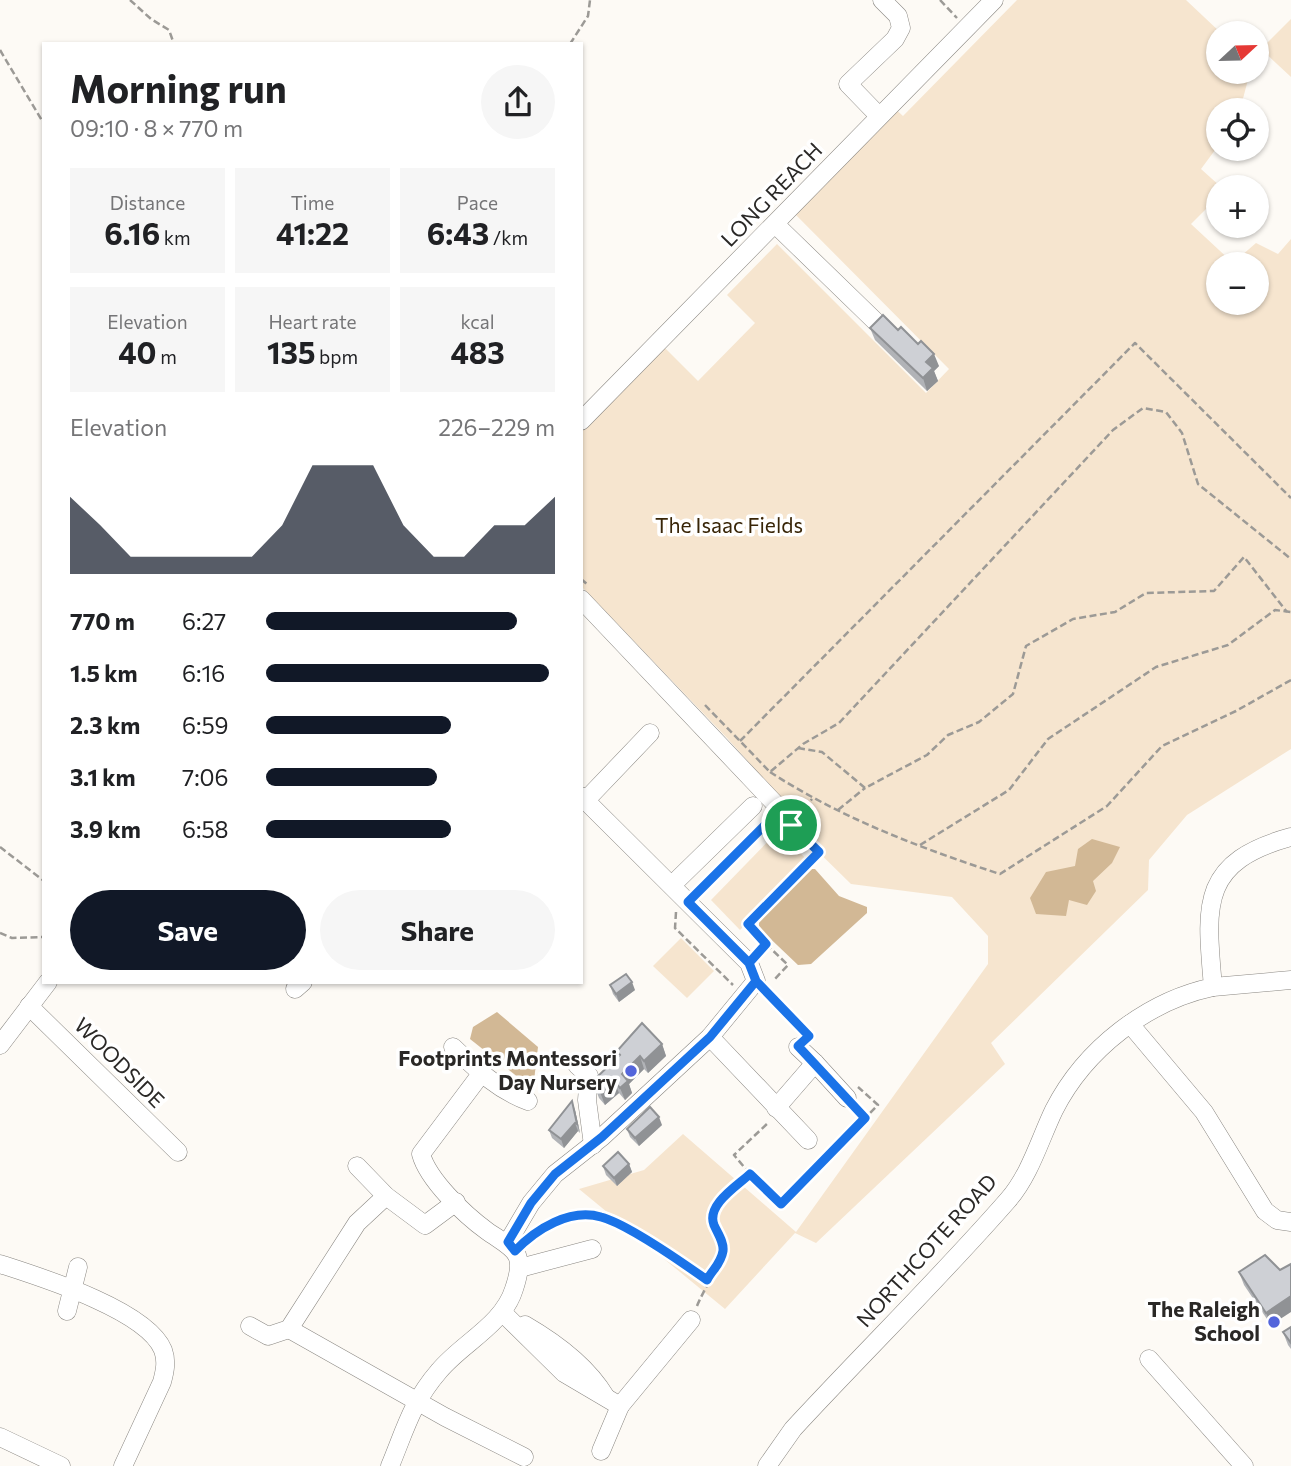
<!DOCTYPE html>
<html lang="en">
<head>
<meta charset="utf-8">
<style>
  :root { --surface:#fff; --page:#f6f6f6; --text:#202124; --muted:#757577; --accent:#111827 }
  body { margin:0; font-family:Commissioner,sans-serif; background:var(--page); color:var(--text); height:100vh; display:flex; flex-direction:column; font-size:26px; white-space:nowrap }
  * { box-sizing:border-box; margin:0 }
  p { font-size:23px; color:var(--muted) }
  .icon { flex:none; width:38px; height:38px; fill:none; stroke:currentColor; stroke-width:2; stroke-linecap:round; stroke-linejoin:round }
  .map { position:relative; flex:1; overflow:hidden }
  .drawer { position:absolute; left:42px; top:42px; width:541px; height:942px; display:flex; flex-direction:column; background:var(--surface); border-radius:0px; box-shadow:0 2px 5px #0004 }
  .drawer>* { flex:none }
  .needle { width:46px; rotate:68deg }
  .buttons { position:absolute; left:1206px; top:21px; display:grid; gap:14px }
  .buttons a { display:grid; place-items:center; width:63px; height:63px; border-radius:50%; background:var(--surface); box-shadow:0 2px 5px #0004; font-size:35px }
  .pin { position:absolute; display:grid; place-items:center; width:60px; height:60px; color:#fff; margin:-30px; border:4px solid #fff; border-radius:50%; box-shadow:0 2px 7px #0007 }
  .round { display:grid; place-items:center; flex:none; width:74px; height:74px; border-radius:37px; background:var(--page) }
  .headline { display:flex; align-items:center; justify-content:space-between; height:119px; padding:0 28px }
  h1 { font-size:38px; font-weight:700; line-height:52px }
  .figures { display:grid; grid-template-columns:repeat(3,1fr); gap:10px; height:119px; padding:7px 28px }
  .figures div { display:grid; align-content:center; border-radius:0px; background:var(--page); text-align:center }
  .figures b { font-size:30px; font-weight:700 }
  .figures small { font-size:19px; font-weight:400 }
  .figures p { font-size:19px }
  .chart { height:196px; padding:14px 28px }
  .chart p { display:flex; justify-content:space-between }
  .chart svg { width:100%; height:126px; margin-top:7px; fill:var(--accent); opacity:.7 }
  .cta { display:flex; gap:14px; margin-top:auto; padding:14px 28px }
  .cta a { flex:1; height:80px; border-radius:42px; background:var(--accent); color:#fff; font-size:28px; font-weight:700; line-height:80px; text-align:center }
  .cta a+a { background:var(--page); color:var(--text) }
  ul { padding:0 28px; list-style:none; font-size:23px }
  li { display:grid; grid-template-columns:112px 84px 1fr; align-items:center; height:52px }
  li i { height:18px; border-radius:9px; background:var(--accent) }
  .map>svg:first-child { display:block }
</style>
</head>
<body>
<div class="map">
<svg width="1291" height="1466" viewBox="0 0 1291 1466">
  <rect width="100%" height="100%" fill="#fdfaf5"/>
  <g fill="#f6e5cf" fill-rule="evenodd">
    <path d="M1017 0H1186L1221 33H1218V72H1250L1240 110H1218V146L1201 169 1221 187H1218V197L1191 224 1233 263 1256 243 1278 254 1291 239V749L1187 815 1149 860 1148 890 991 1043 1005 1064 816 1243 795 1233 725 1309 579 1189 644 1170 683 1134 796 1232 988 964V936L952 897 851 884 799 833 786 804 727 738 581 586V421L660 343 698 381 755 323 727 295 777 244 926 393 949 369 790 209 890 104 903 116ZM1218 264H1256V303H1218Z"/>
    <polygon points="1291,19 1291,77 1261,49"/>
    <polygon points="779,830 807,860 740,930 711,900"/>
    <polygon points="681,938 714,971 687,998 653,966"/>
  </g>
  <g fill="#d2b895">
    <polygon points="1092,839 1120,847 1112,863 1093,881 1096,891 1087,905 1069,900 1066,916 1036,914 1030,898 1046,872 1075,866 1078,849"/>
    <polygon points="806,869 815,869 839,896 867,907 867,913 811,964 798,965 759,928 759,917"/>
    <polygon points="497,1012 538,1047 533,1089 470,1039 473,1027"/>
  </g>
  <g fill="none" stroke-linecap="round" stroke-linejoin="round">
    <defs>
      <g id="minor">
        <polyline points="879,116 848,84 895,39 901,28 898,16 882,0"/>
        <polyline points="776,225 875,321"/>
        <polyline points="581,421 994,0"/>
        <polyline points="581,599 781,810"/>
        <polyline points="586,800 650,733"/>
        <polyline points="672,885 753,806"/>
        <polyline points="1213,987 1291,980"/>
        <polyline points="295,989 303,982"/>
        <polyline points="29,1006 178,1152"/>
        <polyline points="1130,1024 1204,1112 1265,1211 1277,1220 1291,1222"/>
        <polyline points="710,1037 808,1140"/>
        <polyline points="0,1045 48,982"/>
        <path d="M453 1047C476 1069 498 1090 528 1101"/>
        <polyline points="798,1047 815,1063"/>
        <polyline points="577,1065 589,1076 587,1100 593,1145"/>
        <polyline points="776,1108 815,1063 847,1098"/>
        <polyline points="357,1166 386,1196"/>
        <polyline points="508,1242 531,1203 555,1174 602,1137 710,1037 756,981 749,963 581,796"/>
        <path d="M0 1264C40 1277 147 1310 163 1350 167 1361 165 1371 162 1382L123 1466"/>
        <polyline points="520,1268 592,1249"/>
        <polyline points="67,1311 78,1267"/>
        <polyline points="503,1313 564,1373 620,1406 691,1320"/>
        <path d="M525 1325C556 1343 587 1366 605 1396"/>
        <polyline points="250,1326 268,1336 289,1329 357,1223 386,1196 425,1225 456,1202"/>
        <polyline points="289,1329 445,1417 524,1457"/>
        <polyline points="1149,1359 1244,1466"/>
        <polyline points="0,1437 61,1466"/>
        <polyline points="601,1451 620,1406"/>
        <path d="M390 1466C405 1430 412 1402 439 1371 462 1343 503 1325 514 1289 527 1251 514 1250 487 1231 465 1215 428 1180 421 1154L481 1074"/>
        <path d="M767 1466 793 1429C864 1352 939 1279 1008 1200 1030 1175 1040 1139 1054 1110 1085 1049 1147 1001 1213 987 1206 906 1199 862 1291 837"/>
      </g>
    </defs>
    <use href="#minor" stroke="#8a8782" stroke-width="19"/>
    <g stroke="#9c9a96" stroke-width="2.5" stroke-dasharray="7 3.5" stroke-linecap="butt">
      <polyline points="130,0 151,19 169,30 174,44"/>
      <polyline points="940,0 957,18"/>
      <polyline points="570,44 588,16 590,0"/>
      <polyline points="0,50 44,124"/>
      <polyline points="581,579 588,585"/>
      <polyline points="705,705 770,772 803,744 839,723 1113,430 1143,408 1166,412 1182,433 1198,484 1291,559"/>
      <polyline points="740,741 1135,343 1291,498"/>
      <polyline points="798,748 822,752 865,788 927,755 948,735 979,722 1013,694 1026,646 1073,619 1115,612 1146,593 1214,591 1244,557 1287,612"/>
      <path d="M770 772C841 818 920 848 1000 874L1107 806 1162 746 1236 711 1291 680"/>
      <polyline points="838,810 865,788"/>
      <polyline points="791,825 812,799"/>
      <polyline points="920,845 1009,790 1048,739 1156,667 1228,645 1275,610 1291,612"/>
      <polyline points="0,847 44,881"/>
      <polyline points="699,891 771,819"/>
      <polyline points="676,912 675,928 733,985"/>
      <polyline points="0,933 12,938 44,937"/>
      <polyline points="766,944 788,965 773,981"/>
      <polyline points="759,951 766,944 748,924 819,852 788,822"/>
      <polyline points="766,991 807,1034"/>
      <polyline points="858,1110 865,1117"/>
      <polyline points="750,1174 734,1155 769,1122"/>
      <path d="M528 1239C543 1227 562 1216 582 1215 617 1213 679 1260 707 1280"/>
      <path d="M697 1306C702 1293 723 1258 723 1249 723 1235 713 1225 713 1210L750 1174 781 1204 878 1105 858 1087"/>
    </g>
    <use href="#minor" stroke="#fff" stroke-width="18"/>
  </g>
  <g fill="#b1b3b7">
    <polygon points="870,328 939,366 934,371 938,381 927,391 875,340"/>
    <polygon points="610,985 635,990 619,1002 613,994"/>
    <polygon points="662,1044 666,1056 648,1073 644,1069 629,1084 632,1093 625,1100 619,1093 605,1105 599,1098 594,1085 619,1056 617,1051"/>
    <polygon points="575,1110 580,1133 578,1131 564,1148 552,1138 549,1130"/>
    <polygon points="662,1125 639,1146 630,1137 627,1129"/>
    <polygon points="629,1164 632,1172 617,1186 606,1175 603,1166"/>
    <polygon points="1265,1255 1271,1325 1244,1285 1239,1272"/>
    <polygon points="1291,1327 1291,1349 1288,1345 1283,1332"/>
  </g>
  <g fill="#909295">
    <polygon points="934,354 939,366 934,371 938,381 927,391 923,378 926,362"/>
    <polygon points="632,982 635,990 619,1002 616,994"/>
    <polygon points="662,1044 666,1056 648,1073 644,1061"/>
    <polygon points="640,1056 644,1069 629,1084 632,1093 625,1100 620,1088 622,1074"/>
    <polygon points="614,1081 619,1093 605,1105 600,1092"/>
    <polygon points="572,1101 575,1110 580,1133 577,1124"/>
    <polygon points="659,1117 662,1125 639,1146 635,1138"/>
    <polygon points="575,1123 578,1131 564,1148 561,1139"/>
    <polygon points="629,1164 632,1172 617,1186 614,1178"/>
    <polygon points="1291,1296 1291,1312 1271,1325 1266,1313"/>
  </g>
  <g fill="#ced0d5" stroke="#909295" stroke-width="2">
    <polygon points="883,315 898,330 901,327 918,344 921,341 934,354 926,362 933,368 923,378 870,328"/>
    <polygon points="626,974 632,982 616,994 610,985"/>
    <polygon points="642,1023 662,1044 644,1061 640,1056 622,1074 628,1081 620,1088 614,1081 600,1092 594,1085 595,1079 620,1055 617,1051"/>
    <polygon points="572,1101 577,1124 575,1123 561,1139 549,1130"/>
    <polygon points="650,1107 659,1117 635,1138 627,1129"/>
    <polygon points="618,1152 629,1164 614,1178 603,1166"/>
    <polygon points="1265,1255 1280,1270 1291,1264 1291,1296 1266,1313 1239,1272"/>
    <polygon points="1291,1327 1291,1343 1283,1332"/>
  </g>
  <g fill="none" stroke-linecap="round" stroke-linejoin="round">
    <defs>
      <path id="route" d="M791 825 819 852 748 924 766 944 749 963 756 981 710 1037 602 1137 555 1174 531 1203 508 1242 515 1251C536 1229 570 1208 601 1217 628 1224 683 1263 707 1280 712 1270 721 1264 723 1251 724 1242 718 1234 714 1225 706 1205 737 1186 750 1174L781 1204 865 1118 798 1046 809 1036 756 981 749 963 688 902 777 813 791 825"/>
    </defs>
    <use href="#route" stroke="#fff" stroke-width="14"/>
    <use href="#route" stroke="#1a73e8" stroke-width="9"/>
  </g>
  <g fill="#5365db" stroke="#fff" stroke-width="2.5">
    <circle cx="631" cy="1071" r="7"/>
    <circle cx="1274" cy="1322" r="7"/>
  </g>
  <g text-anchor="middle" stroke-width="7" stroke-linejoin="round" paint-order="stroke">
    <g font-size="21" fill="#2a2826" stroke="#fff">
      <text transform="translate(772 195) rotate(-46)" y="7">LONG REACH</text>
      <text transform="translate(119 1063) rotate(45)" y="7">WOODSIDE</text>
      <text transform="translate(927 1251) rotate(-48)" y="7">NORTHCOTE ROAD</text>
    </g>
    <g font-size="21" fill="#382507" stroke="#fff">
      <text x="729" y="533">The Isaac Fields</text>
    </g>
    <g font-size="21" font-weight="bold" fill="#2a2826" stroke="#fff" text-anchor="end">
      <text x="617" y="1066">Footprints Montessori<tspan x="617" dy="24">Day Nursery</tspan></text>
      <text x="1260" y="1317">The Raleigh<tspan x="1260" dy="24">School</tspan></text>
    </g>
  </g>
</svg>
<div class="buttons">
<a><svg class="needle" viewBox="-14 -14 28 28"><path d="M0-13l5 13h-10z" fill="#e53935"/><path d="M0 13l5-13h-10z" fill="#757577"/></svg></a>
<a><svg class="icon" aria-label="locate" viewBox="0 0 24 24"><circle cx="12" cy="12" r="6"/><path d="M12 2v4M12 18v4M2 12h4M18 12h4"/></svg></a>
<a>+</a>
<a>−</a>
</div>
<div class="pin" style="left:791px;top:825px;background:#1e9e55"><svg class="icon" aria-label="arrive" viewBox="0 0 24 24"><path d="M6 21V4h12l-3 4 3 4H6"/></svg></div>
<section class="drawer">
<div class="headline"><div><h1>Morning run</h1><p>09:10 · 8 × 770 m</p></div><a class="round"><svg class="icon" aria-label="share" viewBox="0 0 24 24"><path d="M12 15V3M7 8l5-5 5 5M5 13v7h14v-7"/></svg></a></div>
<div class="figures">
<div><p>Distance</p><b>6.16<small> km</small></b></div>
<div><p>Time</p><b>41:22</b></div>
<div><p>Pace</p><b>6:43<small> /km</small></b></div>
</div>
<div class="figures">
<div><p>Elevation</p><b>40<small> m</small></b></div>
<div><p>Heart rate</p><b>135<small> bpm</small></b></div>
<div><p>kcal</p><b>483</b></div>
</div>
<div class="chart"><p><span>Elevation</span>226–229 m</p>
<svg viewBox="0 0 160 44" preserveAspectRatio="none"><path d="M0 44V17L10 27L20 38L30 38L40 38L50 38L60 38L70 27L80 6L90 6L100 6L110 27L120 38L130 38L140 27L150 27L160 17V44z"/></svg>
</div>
<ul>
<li><b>770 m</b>6:27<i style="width:87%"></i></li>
<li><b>1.5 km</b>6:16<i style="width:98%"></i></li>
<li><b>2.3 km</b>6:59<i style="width:64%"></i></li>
<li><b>3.1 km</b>7:06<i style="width:59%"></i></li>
<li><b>3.9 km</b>6:58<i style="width:64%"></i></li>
</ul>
<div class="cta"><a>Save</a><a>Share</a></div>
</section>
</div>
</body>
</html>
